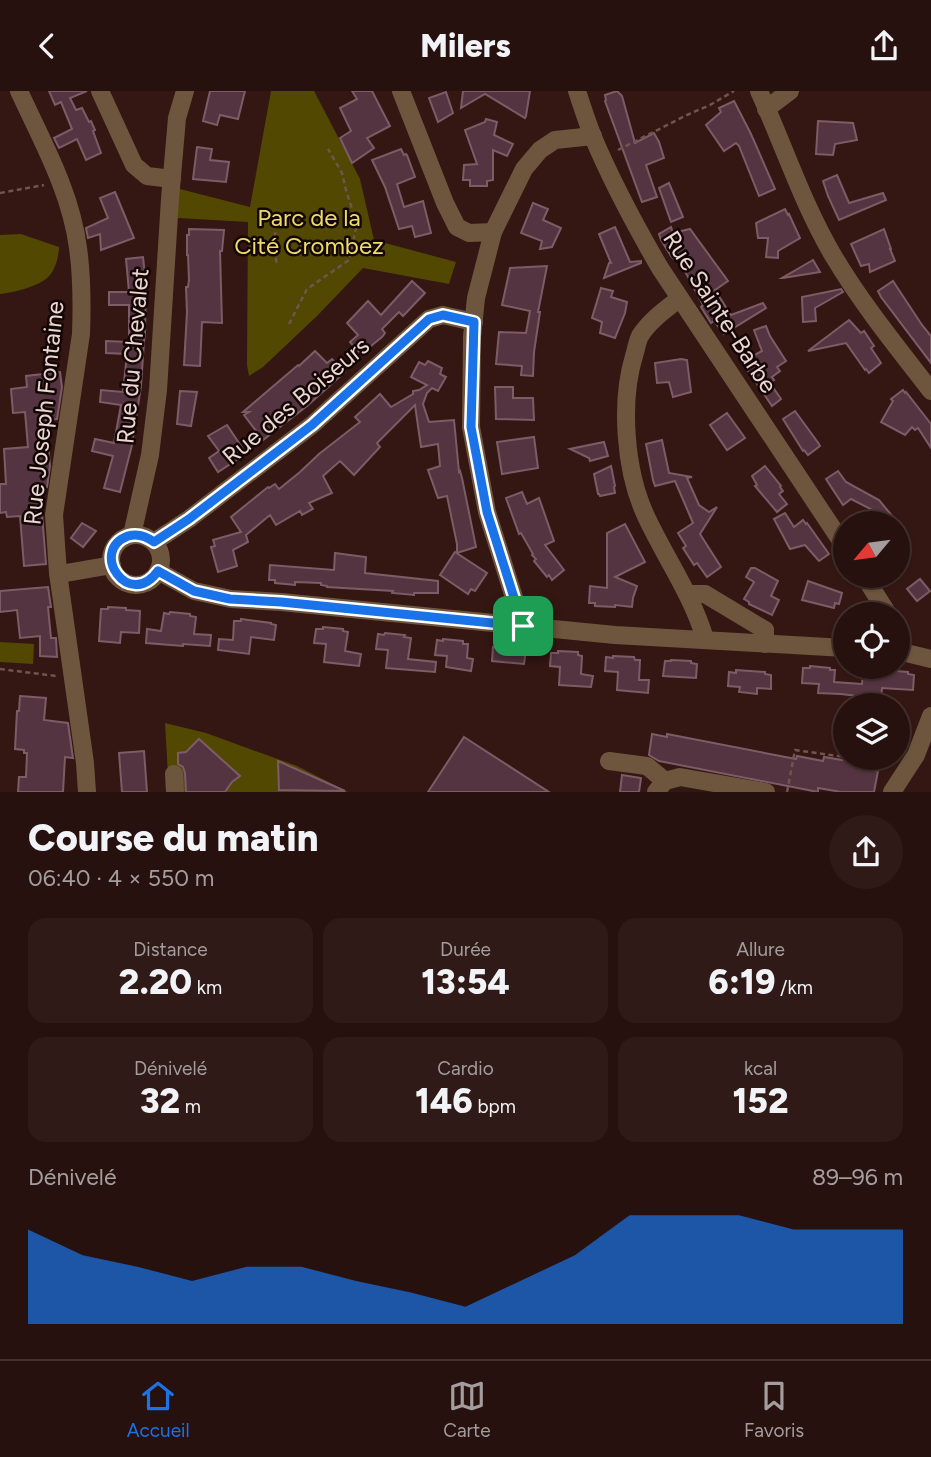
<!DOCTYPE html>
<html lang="fr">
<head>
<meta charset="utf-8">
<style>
  :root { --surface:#27110e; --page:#2f1a17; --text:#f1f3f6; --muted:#a49d9e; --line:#43312e; --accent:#1a73e8 }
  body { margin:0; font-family:Figtree,sans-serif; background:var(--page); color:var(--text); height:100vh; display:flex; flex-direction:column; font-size:26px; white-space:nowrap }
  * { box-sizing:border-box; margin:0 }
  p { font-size:23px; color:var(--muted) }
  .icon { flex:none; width:38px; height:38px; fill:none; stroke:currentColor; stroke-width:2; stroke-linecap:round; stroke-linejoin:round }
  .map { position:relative; height:701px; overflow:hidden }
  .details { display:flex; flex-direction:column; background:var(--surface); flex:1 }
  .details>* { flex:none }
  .needle { width:46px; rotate:241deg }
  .fabs { position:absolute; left:833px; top:420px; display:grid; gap:14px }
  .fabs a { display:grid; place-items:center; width:77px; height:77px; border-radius:50%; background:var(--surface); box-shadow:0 2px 5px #0004,0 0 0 2px var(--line); font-size:35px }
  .pin { position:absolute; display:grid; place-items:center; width:60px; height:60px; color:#fff; margin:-30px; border-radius:14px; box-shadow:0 4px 10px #0006 }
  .round { display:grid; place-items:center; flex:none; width:74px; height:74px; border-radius:37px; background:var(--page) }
  .summary { display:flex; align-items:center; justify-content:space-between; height:119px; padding:0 28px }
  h1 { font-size:38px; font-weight:800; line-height:52px }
  .figures { display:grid; grid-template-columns:repeat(3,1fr); gap:10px; height:119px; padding:7px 28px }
  .figures div { display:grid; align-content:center; border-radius:18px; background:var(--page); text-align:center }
  .figures b { font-size:35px; font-weight:800 }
  .figures small { font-size:19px; font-weight:400 }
  .figures p { font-size:19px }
  .chart { height:196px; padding:14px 28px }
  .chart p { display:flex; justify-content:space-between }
  .chart svg { width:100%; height:126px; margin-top:7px; fill:var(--accent); opacity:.7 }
  header { display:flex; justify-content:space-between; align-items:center; height:91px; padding:0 28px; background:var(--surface); font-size:32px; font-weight:800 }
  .tab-bar { display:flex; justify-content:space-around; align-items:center; height:98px; border-top:2px solid var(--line); background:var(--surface); font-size:19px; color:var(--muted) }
  .tab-bar a { display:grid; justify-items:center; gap:4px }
  .tab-bar .active { color:var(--accent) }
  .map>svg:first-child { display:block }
</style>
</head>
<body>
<header><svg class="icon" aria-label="back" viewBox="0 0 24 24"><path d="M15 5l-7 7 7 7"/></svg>Milers<svg class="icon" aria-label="share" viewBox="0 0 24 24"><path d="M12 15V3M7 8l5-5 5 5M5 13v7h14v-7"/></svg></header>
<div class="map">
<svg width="931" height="701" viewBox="0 0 931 701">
  <rect width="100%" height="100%" fill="#341712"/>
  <g fill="#524802">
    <polygon points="271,0 314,0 360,88 374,149 456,171 449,193 363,177 317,225 263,276 249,285 247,274 248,131 178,127 176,97 250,116"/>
    <path d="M21 143 59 156C59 165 55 181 47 187 39 195 12 202 0 203V144Z"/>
    <polygon points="0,551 34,553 33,573 0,571"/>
    <polygon points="165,632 206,642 297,675 348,701 169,701"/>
  </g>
  <g fill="#543440" stroke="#7d5b67" stroke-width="2">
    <polygon points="49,0 87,0 70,7 76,19 82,17 89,31 91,30 95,39 93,40 101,62 86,69 77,48 59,57 54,47 72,38 61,11 55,14"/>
    <polygon points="210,0 245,0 238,28 220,24 217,34 203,30"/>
    <polygon points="352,0 372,0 390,35 367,47 374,57 352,72 340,47 351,40 340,17 357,8"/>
    <polygon points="463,0 530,0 526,25 525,27 485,3 461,17"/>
    <polygon points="617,0 622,5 635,52 654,42 659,51 664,67 646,74 657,106 642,111 605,10 606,9 605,4"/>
    <polygon points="446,1 453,22 438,31 429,7"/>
    <polygon points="734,10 751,43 775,98 759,105 739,55 736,52 724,60 706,34 721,21 719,17"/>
    <polygon points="486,28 497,31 494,44 513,53 507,65 493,59 493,89 487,90 487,95 470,95 470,89 463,89 464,74 477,73 465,39 485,31"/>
    <polygon points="818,30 853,32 857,49 835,53 833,64 816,63"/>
    <polygon points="197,56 212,58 210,69 229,71 226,91 193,88"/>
    <polygon points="401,58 404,64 406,63 407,64 415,86 397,93 404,116 423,110 431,142 415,146 412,135 399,138 385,96 372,69"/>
    <polygon points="837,84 849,112 883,102 886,109 839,129 828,105 823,90"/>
    <polygon points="669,92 683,126 671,131 659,97"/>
    <polygon points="115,101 134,147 101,159 100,143 88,147 86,137 108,127 100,107"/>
    <polygon points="533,112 548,118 543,129 561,137 552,156 540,158 542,150 521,142"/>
    <polygon points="785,118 788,124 789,123 800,147 778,160 778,167 766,166 768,147 758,147 756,132"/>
    <polygon points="615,136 630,171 641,170 641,172 604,187 609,172 611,172 599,143"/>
    <polygon points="671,136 673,142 690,138 728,190 715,199 731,224 763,212 766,217 724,243 714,230 711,232 701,216 703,214 687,184 678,169 676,170 671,165 661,149 659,143"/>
    <polygon points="189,138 224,139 222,160 220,160 222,232 202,231 200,275 184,274 187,221 186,196 188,196 189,189 188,164 187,164 187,144 189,144"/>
    <polygon points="884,138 891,158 890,158 895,170 870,181 869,173 861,175 851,153"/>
    <polygon points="143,166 146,193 145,243 144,250 141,295 132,354 120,401 104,397 113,365 92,360 95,348 114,352 121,314 100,311 101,299 123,301 127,263 106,262 106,250 129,251 129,214 109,214 109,201 129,201 126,168"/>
    <polygon points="813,169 820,181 783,187 782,187"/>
    <polygon points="547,175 538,221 540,221 534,261 533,285 521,284 522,275 496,273 499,241 526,242 530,220 502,214 509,182 510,177"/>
    <polygon points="412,190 425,202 403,225 399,221 382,238 385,242 382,246 361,263 350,251 358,244 347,232 368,210 381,224"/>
    <polygon points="893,190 922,234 931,245 931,272 881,206 878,200"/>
    <polygon points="601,197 613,200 611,206 627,211 625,222 615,247 600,242 602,231 592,227"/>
    <polygon points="841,198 843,201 815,217 816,230 803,231 802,206"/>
    <polygon points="849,229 861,242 864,240 874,255 871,257 881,272 869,282 866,278 865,279 846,252 808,260"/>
    <polygon points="766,235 770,245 786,270 777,276 780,280 772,286 774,289 770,292 781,308 772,315 742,271 762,260 754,239"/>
    <polygon points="315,260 327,272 332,268 345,281 307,315 263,349 244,324 249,321 243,321 298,274 299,275"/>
    <polygon points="681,268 687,269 691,301 673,306 669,291 657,292 655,272"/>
    <polygon points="428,270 442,277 440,283 446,286 438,300 432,297 427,302 423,313 429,331 454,329 459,381 460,380 462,387 476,456 457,462 457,453 447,405 438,407 428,379 440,375 438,353 421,356 415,314 377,352 380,356 354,384 340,370 323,385 332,402 309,412 313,418 302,424 300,420 276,434 270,424 246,444 248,451 233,459 237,475 218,481 211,456 215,455 213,449 241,441 231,426 268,396 269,397 275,393 279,398 300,381 319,363 360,331 355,326 380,303 391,316 413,303 413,300 419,299 427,294 411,286 419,271 425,274"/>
    <polygon points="60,281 62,296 57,328 46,329 50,375 47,396 40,397 46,473 24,475 20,425 7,426 6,421 0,422 0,393 6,393 4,358 28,356 25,321 13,322 11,298 27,296 26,285"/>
    <polygon points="495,296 513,296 513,307 533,307 534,329 496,328"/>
    <polygon points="903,299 905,302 906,301 931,333 931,357 918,337 915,339 912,336 905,344 881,331 893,310 891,308"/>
    <polygon points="180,300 197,301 191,335 177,333"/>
    <polygon points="795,320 819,353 820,355 808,364 804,359 803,360 783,328"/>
    <polygon points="727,322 745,347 727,359 710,334"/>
    <polygon points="227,334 245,361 241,364 241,366 218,381 209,367 219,360 208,345"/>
    <polygon points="534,346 538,377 502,383 497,351"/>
    <polygon points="662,349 669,382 692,386 687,387 699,414 709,421 717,416 700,443 721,476 707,486 697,472 694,474 683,457 686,455 678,442 693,432 675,390 655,395 653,389 646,353"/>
    <polygon points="604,351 608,365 590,370 589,367 570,358"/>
    <polygon points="611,375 615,395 614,396 615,402 600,405 599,403 598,403 594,383"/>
    <polygon points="765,375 781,395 780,396 783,400 779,403 787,413 777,421 755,395 757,394 752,385"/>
    <polygon points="838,380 846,391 879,409 898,432 851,408 843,414 826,388"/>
    <polygon points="522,401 527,413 539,407 554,450 545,454 564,479 552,489 549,484 547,486 534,470 536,468 532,464 533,463 521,442 519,443 506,407"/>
    <polygon points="785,422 794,436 803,429 806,433 807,432 829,463 819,470 805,454 790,458 774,428"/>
    <polygon points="82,432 96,440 83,456 71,447"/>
    <polygon points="625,433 645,471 615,486 637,495 633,507 632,516 615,514 615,516 595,515 595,512 589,512 590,495 607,497 607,442"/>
    <polygon points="455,461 487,482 475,500 471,498 468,503 440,484"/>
    <polygon points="335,462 366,466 365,482 438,490 438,502 414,502 414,504 392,502 393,500 327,496 327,495 321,494 321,492 295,491 295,494 275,492 275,489 269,489 270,474 334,479"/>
    <polygon points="751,477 755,477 778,490 771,505 779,509 772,524 749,513 749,511 744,508 754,491 746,486"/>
    <polygon points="920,488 930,500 917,510 907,498"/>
    <polygon points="808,490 842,502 839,513 835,512 834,517 802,509"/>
    <polygon points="48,496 51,516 48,516 51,547 56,547 57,566 40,565 40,545 20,547 17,519 0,521 0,500"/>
    <polygon points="108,516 126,517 126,519 140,520 139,542 121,541 120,552 99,550 101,518 108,518"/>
    <polygon points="170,521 190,523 190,525 196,526 194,543 211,544 210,555 183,553 183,555 146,552 147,538 161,540 164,522 169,523"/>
    <polygon points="241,528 271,532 271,533 276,534 274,549 251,546 249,563 218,559 219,548 233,549 234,530 241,530"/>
    <polygon points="323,536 343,538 343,540 348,541 345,560 361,563 359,575 324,571 326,553 314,552 316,538 323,538"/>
    <polygon points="385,542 405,544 404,546 411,547 408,568 436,571 435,581 386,577 388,559 376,558 378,543 384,544"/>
    <polygon points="443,548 463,550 463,553 468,553 467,567 473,568 471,580 446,576 447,565 435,564 437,549 443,550"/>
    <polygon points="500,554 521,556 521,559 526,559 524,573 492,570 493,556 500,557"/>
    <polygon points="558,560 578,561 578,564 582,565 581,583 593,585 591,596 559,594 560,576 550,575 551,562 558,562"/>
    <polygon points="613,565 634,566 635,569 640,569 639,589 649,589 648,602 617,599 618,581 605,580 606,566 613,567"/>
    <polygon points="671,569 691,570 691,572 697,573 696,587 663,585 665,570 671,570"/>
    <polygon points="810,575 830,577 830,579 835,579 834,591 862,593 863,581 870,581 870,578 908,581 908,583 914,584 913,599 882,597 881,608 841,603 818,602 819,593 802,592 803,577 810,577"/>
    <polygon points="736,579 765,581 765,583 771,584 771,598 757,597 757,603 739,601 740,596 728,595 729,581 736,582"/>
    <polygon points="20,605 46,607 44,629 68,632 73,667 65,666 63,701 18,701 19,686 26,686 27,662 24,662 24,659 15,658 17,620 19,620"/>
    <polygon points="652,643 667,646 667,643 796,668 797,665 823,670 824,666 866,673 865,677 878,680 874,701 841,701 818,697 818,701 659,670 649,664"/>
    <polygon points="464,646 549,701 428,701"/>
    <polygon points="199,648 240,685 232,691 225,701 186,701 185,682 183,676 178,673 178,662 186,661"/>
    <polygon points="144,660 147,701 122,701 119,662"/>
    <polygon points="278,670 345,700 279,699"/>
    <polygon points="622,684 641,687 639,701 620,701"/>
  </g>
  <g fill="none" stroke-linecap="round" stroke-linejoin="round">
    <g stroke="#6f5450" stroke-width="2.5" stroke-dasharray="5 3.5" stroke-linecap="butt">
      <polyline points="618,59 687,24 710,14 734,0"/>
      <polyline points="0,102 44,94"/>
      <polyline points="276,133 274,155 277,174"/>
      <polyline points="289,233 307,198 349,169 357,133 346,99 342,82 328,58"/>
      <polyline points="0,578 56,585"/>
      <polyline points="852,667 882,671 890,674"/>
      <polyline points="787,701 795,659 845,666"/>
    </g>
    <g stroke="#6e563e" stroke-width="18">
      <path d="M19 0C42 50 71 101 78 157 82 185 82 215 81 243L54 424 58 482 85 672 87 701"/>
      <polyline points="100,0 134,74 147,85 172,88"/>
      <polyline points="401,0 445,112 457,136 469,142 493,141"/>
      <path d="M577 0C582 15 587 31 593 46 612 91 635 134 660 177L845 456"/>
      <path d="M759 0C784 55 803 114 834 166 862 213 897 256 931 300"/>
      <polyline points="766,18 790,0"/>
      <path d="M679 208C666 218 649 230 640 245 637 251 636 259 634 265 620 311 625 379 645 423 664 465 692 503 705 548"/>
      <polyline points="132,444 150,364 158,299 170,108 177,27 185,0"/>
      <circle cx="136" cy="469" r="25"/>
      <polyline points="154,451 189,428 312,334 429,228 443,224 474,231"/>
      <polyline points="158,480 194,500 231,508 281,511 615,544 845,557"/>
      <polyline points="58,482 66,482 112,474"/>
      <polyline points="864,485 888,523"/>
      <polyline points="687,503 705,503 765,539 765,553"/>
      <polyline points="523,535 487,421 471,336 472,246 476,207 493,141 524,78 540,59 555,49 593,45"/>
      <polyline points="898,560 931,568"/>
      <polyline points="609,670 647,675 665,690"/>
      <polyline points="174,683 175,701"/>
      <polyline points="656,701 665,690 680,686 766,701"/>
      <polyline points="892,701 916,664 931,625"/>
    </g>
  </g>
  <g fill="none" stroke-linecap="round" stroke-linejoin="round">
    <defs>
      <path id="route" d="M443 224 474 231 471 336 487 421 523 535 281 511 230 508 194 500 158 480C129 520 88 460 128 445 138 442 146 445 154 451L189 428 312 334 429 228Z"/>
    </defs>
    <use href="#route" stroke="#fff" stroke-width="14"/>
    <use href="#route" stroke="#1a73e8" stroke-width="9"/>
  </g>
  <g text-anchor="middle" stroke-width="5" stroke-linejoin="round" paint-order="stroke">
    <g font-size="24" fill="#efdb69" stroke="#130705">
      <text x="309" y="135">Parc de la<tspan x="309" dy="28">Cité Crombez</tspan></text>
    </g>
    <g font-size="24" fill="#ecd6d2" stroke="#130705">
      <text transform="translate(720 221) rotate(57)" y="8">Rue Sainte-Barbe</text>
      <text transform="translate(133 265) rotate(-85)" y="8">Rue du Chevalet</text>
      <text transform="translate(296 310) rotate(-40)" y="8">Rue des Boiseurs</text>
      <text transform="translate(44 322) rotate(-84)" y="8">Rue Joseph Fontaine</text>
    </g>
  </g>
</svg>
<div class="fabs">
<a><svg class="needle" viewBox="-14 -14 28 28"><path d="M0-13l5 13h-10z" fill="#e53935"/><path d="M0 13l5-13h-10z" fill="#a49d9e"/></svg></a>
<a><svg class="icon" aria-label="locate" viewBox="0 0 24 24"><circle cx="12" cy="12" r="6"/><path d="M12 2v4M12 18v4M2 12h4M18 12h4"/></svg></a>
<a><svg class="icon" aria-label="layers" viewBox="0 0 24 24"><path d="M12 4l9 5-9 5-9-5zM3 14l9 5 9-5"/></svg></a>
</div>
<div class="pin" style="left:523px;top:535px;background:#1e9e55"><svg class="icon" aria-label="arrive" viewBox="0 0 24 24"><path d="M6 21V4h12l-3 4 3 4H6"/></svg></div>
</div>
<section class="details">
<div class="summary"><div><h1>Course du matin</h1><p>06:40 · 4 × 550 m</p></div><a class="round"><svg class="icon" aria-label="share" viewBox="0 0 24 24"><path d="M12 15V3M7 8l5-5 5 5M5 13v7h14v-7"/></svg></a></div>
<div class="figures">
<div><p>Distance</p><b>2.20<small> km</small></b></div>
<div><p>Durée</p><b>13:54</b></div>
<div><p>Allure</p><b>6:19<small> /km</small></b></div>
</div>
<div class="figures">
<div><p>Dénivelé</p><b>32<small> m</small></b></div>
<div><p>Cardio</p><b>146<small> bpm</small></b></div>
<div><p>kcal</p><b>152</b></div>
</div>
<div class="chart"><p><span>Dénivelé</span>89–96 m</p>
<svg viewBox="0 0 160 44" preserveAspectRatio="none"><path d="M0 44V11L10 20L20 24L30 29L40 24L50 24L60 29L70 33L80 38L90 29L100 20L110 6L120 6L130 6L140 11L150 11L160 11V44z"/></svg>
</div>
</section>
<nav class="tab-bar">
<a class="active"><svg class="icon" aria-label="home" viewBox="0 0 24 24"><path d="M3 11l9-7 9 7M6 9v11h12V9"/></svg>Accueil</a>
<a><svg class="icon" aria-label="map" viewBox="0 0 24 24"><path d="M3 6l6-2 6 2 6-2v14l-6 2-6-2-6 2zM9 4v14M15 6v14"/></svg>Carte</a>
<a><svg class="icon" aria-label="saved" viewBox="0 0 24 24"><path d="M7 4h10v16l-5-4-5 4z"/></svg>Favoris</a>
</nav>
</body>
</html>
